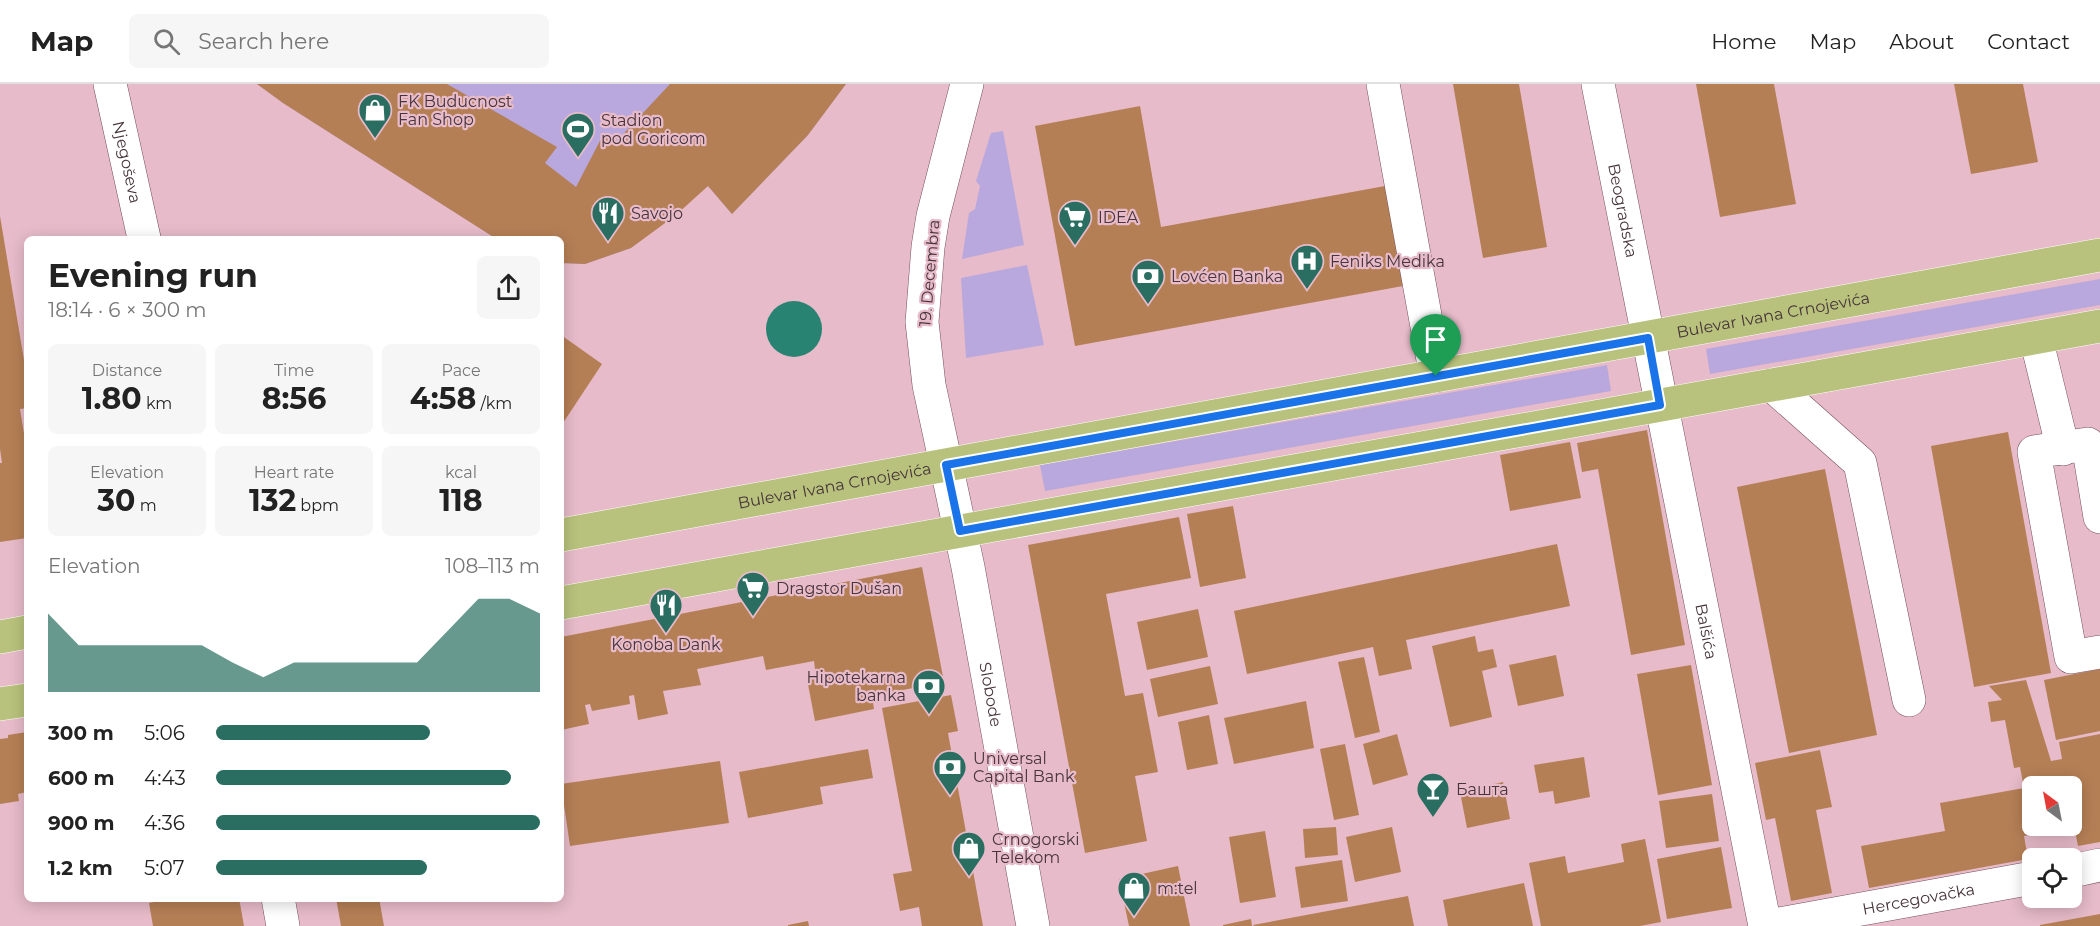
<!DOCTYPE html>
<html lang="en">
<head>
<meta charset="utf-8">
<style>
  :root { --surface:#fff; --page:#f6f6f6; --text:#222; --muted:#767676; --line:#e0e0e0; --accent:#296e60 }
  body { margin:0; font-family:Montserrat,sans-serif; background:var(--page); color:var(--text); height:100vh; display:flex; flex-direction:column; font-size:22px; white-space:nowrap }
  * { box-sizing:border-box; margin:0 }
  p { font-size:20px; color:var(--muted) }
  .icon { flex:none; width:33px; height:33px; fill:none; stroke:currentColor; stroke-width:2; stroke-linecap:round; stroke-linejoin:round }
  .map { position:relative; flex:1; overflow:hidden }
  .panel { position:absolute; left:24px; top:152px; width:540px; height:666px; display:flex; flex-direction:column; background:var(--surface); border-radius:9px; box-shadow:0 3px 15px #0003 }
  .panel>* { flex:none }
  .needle { width:39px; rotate:328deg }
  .buttons { position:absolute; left:2022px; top:692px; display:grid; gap:12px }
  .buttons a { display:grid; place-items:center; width:60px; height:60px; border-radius:9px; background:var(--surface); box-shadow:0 3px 15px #0003; font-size:30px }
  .pin { position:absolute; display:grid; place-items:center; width:51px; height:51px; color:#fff; margin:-62px -26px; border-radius:50% 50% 50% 0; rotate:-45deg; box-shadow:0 0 6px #0007 }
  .pin .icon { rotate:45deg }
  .round { display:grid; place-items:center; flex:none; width:63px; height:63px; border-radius:9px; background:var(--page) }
  .head { display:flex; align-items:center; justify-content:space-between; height:102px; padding:0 24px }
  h1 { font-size:33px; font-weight:700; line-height:45px }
  .figures { display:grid; grid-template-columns:repeat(3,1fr); gap:9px; height:102px; padding:6px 24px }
  .figures div { display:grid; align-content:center; border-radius:9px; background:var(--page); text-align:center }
  .figures b { font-size:30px; font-weight:700 }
  .figures small { font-size:16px; font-weight:400 }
  .figures p { font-size:16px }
  .chart { height:168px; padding:12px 24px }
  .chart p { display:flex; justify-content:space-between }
  .chart svg { width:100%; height:108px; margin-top:6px; fill:var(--accent); opacity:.7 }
  ul { padding:0 24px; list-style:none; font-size:20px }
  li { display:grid; grid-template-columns:96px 72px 1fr; align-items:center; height:45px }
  li i { height:15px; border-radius:8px; background:var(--accent) }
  header { display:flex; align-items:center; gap:36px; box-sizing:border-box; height:84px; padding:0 30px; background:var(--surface); border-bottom:2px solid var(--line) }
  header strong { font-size:28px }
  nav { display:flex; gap:33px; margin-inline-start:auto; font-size:21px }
  .search { width:420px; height:54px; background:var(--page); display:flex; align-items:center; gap:15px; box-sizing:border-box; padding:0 21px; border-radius:9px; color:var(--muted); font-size:22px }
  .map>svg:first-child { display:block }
</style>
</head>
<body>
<header>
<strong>Map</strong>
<div class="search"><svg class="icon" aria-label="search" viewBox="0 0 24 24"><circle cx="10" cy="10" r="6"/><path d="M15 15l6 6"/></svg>Search here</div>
<nav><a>Home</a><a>Map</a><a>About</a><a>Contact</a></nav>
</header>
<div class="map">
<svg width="2100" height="842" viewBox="0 0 2100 842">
  <rect width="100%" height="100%" fill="#e7bbc9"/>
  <g fill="#b8a8dd">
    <polygon points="257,0 846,0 808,51 732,130 708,102 631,164 585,180 561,179 561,154 495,154 283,19"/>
    <polygon points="1003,47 1024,161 962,175 969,129 975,125 980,102 976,97 991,49"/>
    <polygon points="1027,181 1044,261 966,274 961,194"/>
    <polygon points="2100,195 2100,221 1710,290 1706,265"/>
    <polygon points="1607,281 1611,307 1045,407 1040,381"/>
  </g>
  <circle fill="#288372" cx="794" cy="245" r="28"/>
  <g fill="#b57f55" fill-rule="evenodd">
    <polygon points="257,0 447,0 557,63 545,79 576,103 603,51 614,60 670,0 846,0 808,51 732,130 708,102 676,131 631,164 585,180 561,179 561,154 495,154 283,19"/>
    <polygon points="1453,0 1519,0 1547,163 1483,174"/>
    <polygon points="1696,0 1774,0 1796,120 1720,133"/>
    <polygon points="1954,0 2023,0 2038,78 1971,90"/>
    <polygon points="1140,22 1161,143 1385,102 1403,202 1075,262 1035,42"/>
    <polygon points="0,132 27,294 27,324 20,325 27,368 27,454 0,458 0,379 2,379 0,365"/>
    <polygon points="561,251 602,280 561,342"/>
    <polygon points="1647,346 1685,561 1631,571 1598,385 1582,388 1577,359"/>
    <polygon points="2008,348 2051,589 1974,603 1931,362"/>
    <polygon points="1570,358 1581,414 1510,427 1500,371"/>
    <polygon points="1825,385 1877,651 1789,669 1737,403"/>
    <polygon points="1233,422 1246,494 1200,503 1187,430"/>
    <polygon points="1179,433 1191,494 1106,510 1125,612 1143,609 1158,688 1135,692 1147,757 1085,769 1028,461"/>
    <polygon points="1557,460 1570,522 1406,556 1412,585 1379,592 1373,563 1247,590 1234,527"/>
    <polygon points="922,483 944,598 872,612 874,625 815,637 807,595 816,593 814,577 766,586 763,572 697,585 701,601 663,607 668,630 638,636 634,611 629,612 630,620 592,627 590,620 585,621 589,640 561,646 561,553"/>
    <polygon points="1198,525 1208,573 1147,586 1137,538"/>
    <polygon points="1475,552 1478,568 1493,565 1497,583 1482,587 1492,633 1450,643 1432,562"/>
    <polygon points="1556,571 1564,612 1518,622 1509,581"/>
    <polygon points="1364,573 1380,648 1355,654 1338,578"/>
    <polygon points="1691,581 1712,701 1658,711 1637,590"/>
    <polygon points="1210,582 1218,620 1158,633 1150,595"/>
    <polygon points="2100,585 2100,647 2056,656 2044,596"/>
    <path d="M2026 596 2051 677 2062 675 2059 658 2100 650V758L2078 762 2074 742 2024 752 2028 775 1869 804 1861 762 1945 747 1940 719 2024 704 2020 683 2014 684 2005 636 1991 638 1988 618 2002 616 1989 602ZM2032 702H2072V741H2032Z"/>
    <polygon points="951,611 958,647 948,649 983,842 922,842 919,823 900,827 893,790 912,787 882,624"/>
    <polygon points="1306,617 1314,664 1234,680 1224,634"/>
    <polygon points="1209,631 1218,680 1187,686 1178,638"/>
    <polygon points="27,648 27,708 18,710 19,717 0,720 0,655 8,654 8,651"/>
    <polygon points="1397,650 1408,691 1373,701 1363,660"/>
    <polygon points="1345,660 1359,731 1334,736 1320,665"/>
    <polygon points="868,665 873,694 820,703 823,720 748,734 739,688"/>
    <polygon points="1820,666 1832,723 1816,726 1832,809 1791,817 1775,734 1766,736 1755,679"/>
    <polygon points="1584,673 1590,713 1555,720 1553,707 1539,709 1534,681"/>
    <polygon points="720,677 729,739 570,762 561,700"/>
    <polygon points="1503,698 1510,735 1467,744 1460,708"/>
    <polygon points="1712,710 1719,757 1666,764 1659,717"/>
    <polygon points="1336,743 1338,771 1305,774 1303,745"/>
    <polygon points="1392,743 1401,788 1355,798 1346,753"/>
    <polygon points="1265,747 1276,813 1240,819 1229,753"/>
    <polygon points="1645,755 1661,838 1640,842 1541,842 1529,779 1565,772 1568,789 1624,778 1621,760"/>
    <polygon points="1721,763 1732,824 1667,835 1657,775"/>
    <polygon points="1342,776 1348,817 1301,824 1295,783"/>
    <polygon points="1178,782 1190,842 1129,842 1119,795"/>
    <polygon points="1524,799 1533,842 1448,842 1443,816"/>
    <polygon points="1408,812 1414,842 1254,842 1253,841"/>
    <polygon points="175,814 239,814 244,842 153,842 149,819"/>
    <polygon points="336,814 379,814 384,842 341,842"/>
    <polygon points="2100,830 2100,842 2040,842 2040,841"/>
    <polygon points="1251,835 1252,842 1223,842 1223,841"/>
    <polygon points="808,837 809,842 788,842 788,841"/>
  </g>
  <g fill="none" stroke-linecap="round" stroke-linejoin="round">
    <defs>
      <g id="minor">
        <path id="s1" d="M110 0 144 154"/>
        <path id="s2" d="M967 0 933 132 928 163 922 238 929 301 968 483 1033 842"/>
        <polyline points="1383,0 1436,292"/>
        <path id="s3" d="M1598 0 1765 842"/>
        <polyline points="2036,254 2063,365"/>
        <polyline points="1772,301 1860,379 1909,616"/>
        <polyline points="2100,433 2088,360 2034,368 2071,573 2100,568"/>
        <polyline points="2072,787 2100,781"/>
        <polyline points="278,814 283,842"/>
        <path id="s4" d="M1768 842 2032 794"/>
      </g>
      <g id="major">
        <path id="s5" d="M561 451 2100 171"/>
        <polyline points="561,519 2100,242"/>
        <polyline points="0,553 27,548"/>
        <polyline points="0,620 27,616"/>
      </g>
    </defs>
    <use href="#minor" stroke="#75505c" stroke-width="34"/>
    <use href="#major" stroke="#fff" stroke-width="34"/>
    <use href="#minor" stroke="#fff" stroke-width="33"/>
    <use href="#major" stroke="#b8c27c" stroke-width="33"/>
  </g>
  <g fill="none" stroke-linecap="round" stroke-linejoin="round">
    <defs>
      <polygon id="route" points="1648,254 1660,321 960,447 946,381"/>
    </defs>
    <use href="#route" stroke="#fff" stroke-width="12"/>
    <use href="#route" stroke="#1a73e8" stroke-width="8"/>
  </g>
  <defs>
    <symbol id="shop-pin" viewBox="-11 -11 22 30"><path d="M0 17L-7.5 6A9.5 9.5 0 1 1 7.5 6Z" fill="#296e60" stroke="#e7bbc9"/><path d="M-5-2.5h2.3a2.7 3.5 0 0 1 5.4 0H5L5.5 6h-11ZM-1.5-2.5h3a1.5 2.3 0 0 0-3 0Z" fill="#fff"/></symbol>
    <symbol id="stadium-pin" viewBox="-11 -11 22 30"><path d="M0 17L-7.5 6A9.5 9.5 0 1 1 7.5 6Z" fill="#296e60" stroke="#e7bbc9"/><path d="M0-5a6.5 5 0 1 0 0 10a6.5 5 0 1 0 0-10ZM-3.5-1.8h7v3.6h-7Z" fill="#fff"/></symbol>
    <symbol id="restaurant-pin" viewBox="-11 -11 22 30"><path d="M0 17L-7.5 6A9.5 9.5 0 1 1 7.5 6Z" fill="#296e60" stroke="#e7bbc9"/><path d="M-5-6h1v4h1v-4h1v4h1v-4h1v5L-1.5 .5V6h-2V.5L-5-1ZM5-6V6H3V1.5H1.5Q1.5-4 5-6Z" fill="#fff"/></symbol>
    <symbol id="supermarket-pin" viewBox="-11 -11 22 30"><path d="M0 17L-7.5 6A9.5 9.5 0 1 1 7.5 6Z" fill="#296e60" stroke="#e7bbc9"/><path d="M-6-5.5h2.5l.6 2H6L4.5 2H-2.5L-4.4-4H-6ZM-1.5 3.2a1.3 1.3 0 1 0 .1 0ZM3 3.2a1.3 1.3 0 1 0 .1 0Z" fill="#fff"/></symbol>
    <symbol id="hospital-pin" viewBox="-11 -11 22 30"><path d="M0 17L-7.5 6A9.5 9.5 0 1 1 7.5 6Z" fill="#296e60" stroke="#e7bbc9"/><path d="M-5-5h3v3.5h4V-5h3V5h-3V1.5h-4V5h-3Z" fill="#fff"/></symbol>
    <symbol id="bank-pin" viewBox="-11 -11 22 30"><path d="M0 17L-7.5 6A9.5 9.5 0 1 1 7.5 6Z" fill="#296e60" stroke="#e7bbc9"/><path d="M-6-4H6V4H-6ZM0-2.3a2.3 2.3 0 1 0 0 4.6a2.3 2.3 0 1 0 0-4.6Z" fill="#fff"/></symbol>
    <symbol id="bar-pin" viewBox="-11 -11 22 30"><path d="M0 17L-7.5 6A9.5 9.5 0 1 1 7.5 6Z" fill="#296e60" stroke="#e7bbc9"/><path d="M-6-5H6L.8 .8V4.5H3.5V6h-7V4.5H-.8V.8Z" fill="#fff"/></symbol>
  </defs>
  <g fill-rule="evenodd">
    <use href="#shop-pin" x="356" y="7" width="38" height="52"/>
    <use href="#stadium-pin" x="559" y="26" width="38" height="52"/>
    <use href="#restaurant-pin" x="589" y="110" width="38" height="52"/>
    <use href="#supermarket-pin" x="1056" y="114" width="38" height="52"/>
    <use href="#hospital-pin" x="1288" y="158" width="38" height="52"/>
    <use href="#bank-pin" x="1129" y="173" width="38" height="52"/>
    <use href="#supermarket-pin" x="734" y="485" width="38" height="52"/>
    <use href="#restaurant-pin" x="647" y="502" width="38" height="52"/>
    <use href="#bank-pin" x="910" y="583" width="38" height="52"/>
    <use href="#bank-pin" x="931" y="664" width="38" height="52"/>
    <use href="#bar-pin" x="1414" y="686" width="38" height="52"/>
    <use href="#shop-pin" x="950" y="745" width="38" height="52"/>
    <use href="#shop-pin" x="1115" y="785" width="38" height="52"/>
  </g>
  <g text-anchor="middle" stroke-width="4.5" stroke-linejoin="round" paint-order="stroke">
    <g font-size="16" fill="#47353b" stroke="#e7bbc9" text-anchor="start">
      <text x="398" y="23">FK Buducnost<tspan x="398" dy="18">Fan Shop</tspan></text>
      <text x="601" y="42">Stadion<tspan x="601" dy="18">pod Goricom</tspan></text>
      <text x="631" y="135">Savojo</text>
      <text x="1098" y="139">IDEA</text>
      <text x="1330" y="183">Feniks Medika</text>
      <text x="1171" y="198">Lovćen Banka</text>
      <text x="776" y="510">Dragstor Dušan</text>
      <text x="666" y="566" text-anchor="middle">Konoba Dank</text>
      <text x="906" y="599" text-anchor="end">Hipotekarna<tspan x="906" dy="18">banka</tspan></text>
      <text x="973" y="680">Universal<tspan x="973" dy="18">Capital Bank</tspan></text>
      <text x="1456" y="711">Башта</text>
      <text x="992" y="761">Crnogorski<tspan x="992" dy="18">Telekom</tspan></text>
      <text x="1157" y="810">m:tel</text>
    </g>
    <g font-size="16" fill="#47353b" stroke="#e7bbc9">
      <text dy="6" stroke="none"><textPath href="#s1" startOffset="80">Njegoševa</textPath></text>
      <text dy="6" stroke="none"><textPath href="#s3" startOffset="129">Beogradska</textPath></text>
      <text transform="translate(929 189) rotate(-85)" y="6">19. Decembra</text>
      <text dy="6" stroke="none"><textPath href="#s5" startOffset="1232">Bulevar Ivana Crnojevića</textPath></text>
      <text dy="6" stroke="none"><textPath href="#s5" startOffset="278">Bulevar Ivana Crnojevića</textPath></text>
      <text dy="6" stroke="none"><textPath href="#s3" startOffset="558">Balšića</textPath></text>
      <text dy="6" stroke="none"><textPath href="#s2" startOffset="622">Slobode</textPath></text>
      <text dy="6" stroke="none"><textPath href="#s4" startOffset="153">Hercegovačka</textPath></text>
    </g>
  </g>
</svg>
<div class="buttons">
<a><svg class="needle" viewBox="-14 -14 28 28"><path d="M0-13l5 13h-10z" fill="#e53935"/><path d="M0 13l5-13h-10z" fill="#767676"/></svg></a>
<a><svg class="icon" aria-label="locate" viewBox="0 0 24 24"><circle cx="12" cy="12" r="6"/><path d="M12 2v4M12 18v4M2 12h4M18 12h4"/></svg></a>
</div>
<div class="pin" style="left:1436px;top:292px;background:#1e9e55"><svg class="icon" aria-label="arrive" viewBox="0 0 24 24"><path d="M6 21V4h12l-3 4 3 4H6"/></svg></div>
<section class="panel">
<div class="head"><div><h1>Evening run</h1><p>18:14 · 6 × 300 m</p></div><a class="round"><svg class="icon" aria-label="share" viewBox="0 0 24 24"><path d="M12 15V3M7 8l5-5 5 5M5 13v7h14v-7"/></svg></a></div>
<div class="figures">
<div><p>Distance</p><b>1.80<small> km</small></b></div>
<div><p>Time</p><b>8:56</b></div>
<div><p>Pace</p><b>4:58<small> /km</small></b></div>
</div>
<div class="figures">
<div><p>Elevation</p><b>30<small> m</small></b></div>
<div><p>Heart rate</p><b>132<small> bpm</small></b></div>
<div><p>kcal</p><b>118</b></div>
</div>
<div class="chart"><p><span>Elevation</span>108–113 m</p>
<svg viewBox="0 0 160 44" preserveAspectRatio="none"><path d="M0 44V12L10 25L20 25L30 25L40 25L50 25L60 32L70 38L80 32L90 32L100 32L110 32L120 32L130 19L140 6L150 6L160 12V44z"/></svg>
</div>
<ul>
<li><b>300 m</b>5:06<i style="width:66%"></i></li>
<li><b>600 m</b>4:43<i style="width:91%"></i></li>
<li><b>900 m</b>4:36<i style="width:100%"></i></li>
<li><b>1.2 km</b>5:07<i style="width:65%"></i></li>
</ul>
</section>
</div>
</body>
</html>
